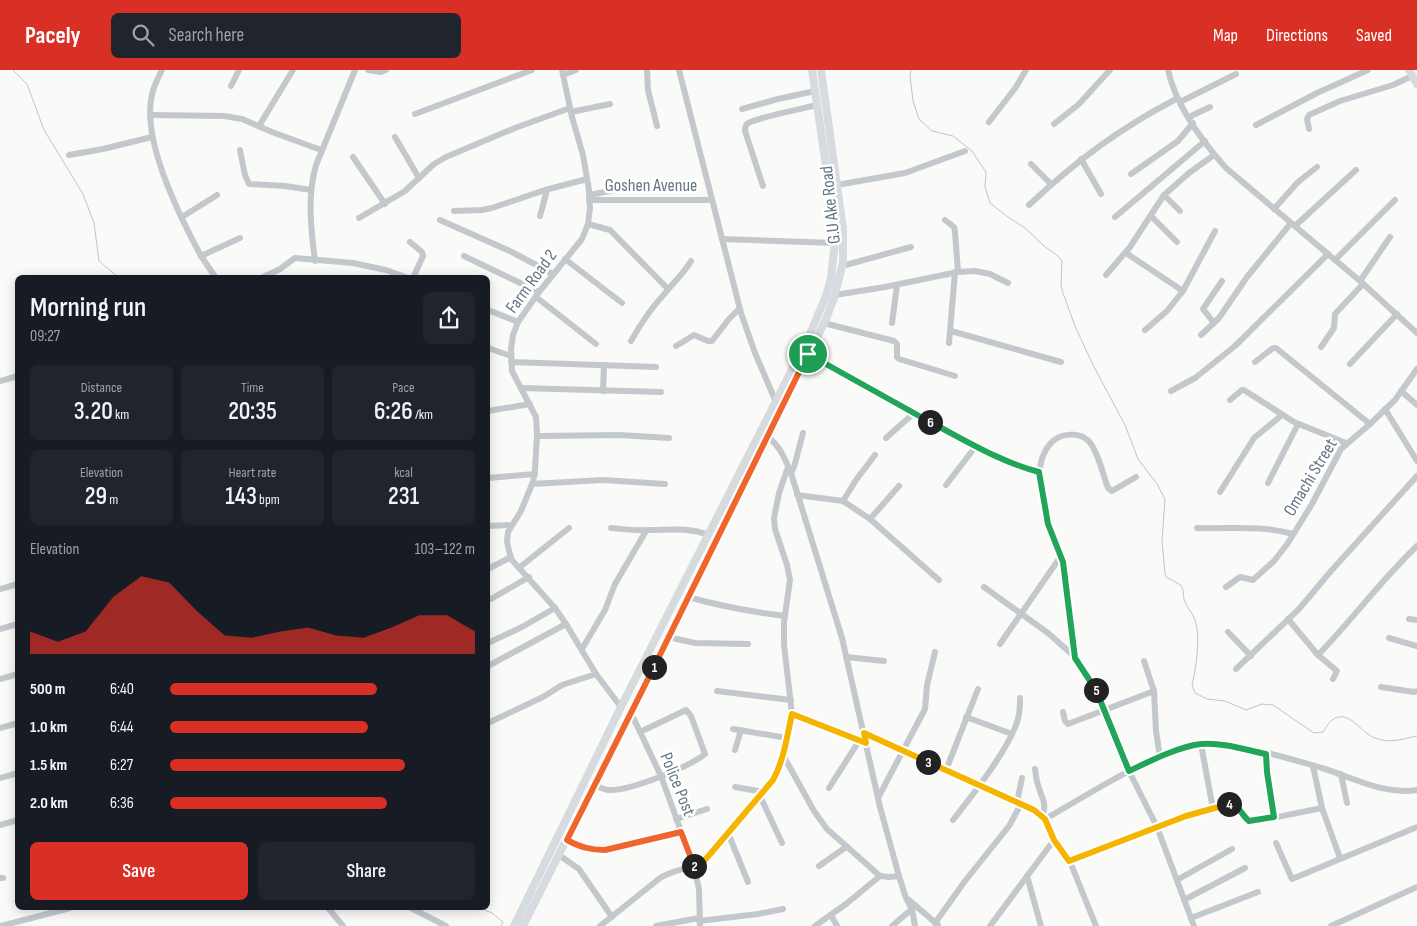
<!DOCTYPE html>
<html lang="en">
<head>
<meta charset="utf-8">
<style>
  :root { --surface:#171b24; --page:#20242c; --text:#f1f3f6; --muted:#9ea1a6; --accent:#d93025 }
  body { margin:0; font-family:"Sofia Sans Condensed",sans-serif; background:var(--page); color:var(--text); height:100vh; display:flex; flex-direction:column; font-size:19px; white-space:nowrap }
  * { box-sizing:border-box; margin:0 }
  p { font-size:16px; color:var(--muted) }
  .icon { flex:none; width:28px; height:28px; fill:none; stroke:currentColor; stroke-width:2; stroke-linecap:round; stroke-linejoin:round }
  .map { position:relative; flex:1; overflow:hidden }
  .side { position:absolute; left:15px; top:205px; width:475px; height:635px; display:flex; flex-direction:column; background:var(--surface); border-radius:8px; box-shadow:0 2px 12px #0003 }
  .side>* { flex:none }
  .pin { position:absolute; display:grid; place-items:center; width:42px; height:42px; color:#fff; margin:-21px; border:2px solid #fff; border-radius:50%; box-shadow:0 1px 5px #0007 }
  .km { position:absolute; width:25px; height:25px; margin:-12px; border-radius:50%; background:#222; color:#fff; font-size:14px; line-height:25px; text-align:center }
  .round { display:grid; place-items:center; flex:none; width:52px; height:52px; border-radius:8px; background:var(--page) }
  .headline { display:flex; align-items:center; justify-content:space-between; height:85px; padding:0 15px }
  h1 { font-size:28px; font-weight:600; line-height:38px }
  .stats { display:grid; grid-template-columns:repeat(3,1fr); gap:8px; height:85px; padding:5px 15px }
  .stats div { display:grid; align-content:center; border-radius:8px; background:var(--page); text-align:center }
  .stats b { font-size:25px; font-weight:600 }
  .stats small { font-size:14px; font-weight:400 }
  .stats p { font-size:14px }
  .chart { height:140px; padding:10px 15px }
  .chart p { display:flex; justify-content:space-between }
  .chart svg { width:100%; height:90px; margin-top:5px; fill:var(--accent); opacity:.7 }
  .primary-button { display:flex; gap:10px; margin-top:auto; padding:10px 15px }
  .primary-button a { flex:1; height:58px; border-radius:8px; background:var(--accent); color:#fff; font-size:20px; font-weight:600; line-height:58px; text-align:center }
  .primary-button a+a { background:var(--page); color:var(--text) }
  ul { padding:0 15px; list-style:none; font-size:16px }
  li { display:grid; grid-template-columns:80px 60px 1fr; align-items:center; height:38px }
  li i { height:12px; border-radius:6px; background:var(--accent) }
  header { display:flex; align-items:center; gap:30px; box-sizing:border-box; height:70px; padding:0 25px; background:var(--accent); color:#fff }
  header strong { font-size:24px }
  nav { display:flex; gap:28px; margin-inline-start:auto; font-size:18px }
  .search { width:350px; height:45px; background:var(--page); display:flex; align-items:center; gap:12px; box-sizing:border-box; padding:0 18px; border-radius:8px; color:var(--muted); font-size:19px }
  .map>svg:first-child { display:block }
</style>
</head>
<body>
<header>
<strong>Pacely</strong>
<div class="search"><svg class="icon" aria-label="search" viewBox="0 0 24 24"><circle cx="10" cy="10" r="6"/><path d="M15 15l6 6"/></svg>Search here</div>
<nav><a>Map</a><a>Directions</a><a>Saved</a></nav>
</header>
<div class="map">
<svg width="1417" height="856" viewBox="0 0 1417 856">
  <rect width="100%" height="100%" fill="#fafaf8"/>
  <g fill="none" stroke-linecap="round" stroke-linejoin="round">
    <g stroke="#bbc7cb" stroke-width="1">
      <polyline points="13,0 27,14 44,60 83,124 94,153 99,191 119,208"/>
      <path d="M911 0 910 6 913 31 919 49 932 61 953 66 972 81 986 102 985 117 990 133 1008 147 1025 158 1044 176 1057 185 1062 191 1061 215 1063 223 1075 256 1093 295 1125 355 1138 389 1157 414 1165 429 1162 471 1165 503 1166 507 1181 515C1184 520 1183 524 1184 529 1186 537 1193 543 1195 550 1201 566 1196 599 1192 615L1195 623 1207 629 1225 631 1246 640 1262 634 1273 635 1314 663 1323 662C1326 658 1328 653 1332 650 1350 638 1360 663 1375 668 1390 674 1402 669 1417 666"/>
      <polyline points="480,838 492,843 503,852 501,856"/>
    </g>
    <g stroke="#c3c8cc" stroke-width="6">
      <path d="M162 0C158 8 153 17 152 25 141 70 180 147 201 186L240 168"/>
      <polyline points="368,0 381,2 386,0"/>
      <polyline points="562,0 572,47 583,85 589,120 590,138 588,154 582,169 539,222 518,252 513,265 511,279 512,301 536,347 537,364 535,400 533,412 521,441 508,462 507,472 511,489 555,538 566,554 596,604 621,637"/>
      <polyline points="647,0 648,20 657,56"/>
      <polyline points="679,0 741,243 755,283 776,332"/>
      <path d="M1168 0C1176 36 1202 71 1226 98L1360 211 1417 263"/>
      <polyline points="563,5 576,0"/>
      <polyline points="231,16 239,0"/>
      <polyline points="1180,32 1236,4"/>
      <polyline points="742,39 778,29 815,21"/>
      <polyline points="571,42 610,34"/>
      <polyline points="415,44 532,0"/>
      <polyline points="150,45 224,46 242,49 272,62 321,80"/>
      <polyline points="1189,47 1210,37"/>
      <polyline points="989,52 1016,17 1026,0"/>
      <polyline points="1054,54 1079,34 1110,0"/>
      <polyline points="1256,55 1317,23 1368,0"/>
      <polyline points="259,56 293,0"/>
      <polyline points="1309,59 1307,49 1309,45 1340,31 1393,15 1412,6"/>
      <polyline points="395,67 419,108"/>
      <polyline points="240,80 245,105 249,114 285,116 311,120"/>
      <polyline points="69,85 103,79 152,67"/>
      <polyline points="353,87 385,134"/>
      <polyline points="1081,89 1101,124"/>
      <polyline points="1031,94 1051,114"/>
      <polyline points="1131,104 1178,71 1193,53"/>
      <polyline points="837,115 905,103 965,81"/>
      <path d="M763 116 745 61C745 58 745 56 747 54 753 48 806 38 817 35"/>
      <polyline points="589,125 616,120"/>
      <polyline points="1164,125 1180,141"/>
      <polyline points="589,130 712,130"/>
      <path d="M1029 135C1076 91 1120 58 1178 28"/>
      <polyline points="1274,139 1298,112 1317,97"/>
      <polyline points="454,141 482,140 492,138 545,120 587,109"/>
      <polyline points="540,146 547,120"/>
      <polyline points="1151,146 1177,172"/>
      <polyline points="182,147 217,125"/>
      <polyline points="1115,147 1205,71"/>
      <polyline points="359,148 405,121 434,94 446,87 515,58 570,38"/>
      <polyline points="440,150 512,182 553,204"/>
      <polyline points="945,150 954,157 955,162 958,202"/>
      <polyline points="588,154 610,160 668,219"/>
      <polyline points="1295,156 1356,100"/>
      <polyline points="722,169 835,173"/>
      <polyline points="410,172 422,182 423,186 413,208"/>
      <polyline points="1126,183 1183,221"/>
      <polyline points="201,186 216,208"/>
      <polyline points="464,186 539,222"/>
      <polyline points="565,189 622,233"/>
      <polyline points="1335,190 1395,130"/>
      <path d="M315 191C311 159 307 126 316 95L355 0"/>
      <polyline points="842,196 911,177"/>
      <polyline points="1106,205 1130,177 1164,125 1189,103 1214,85"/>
      <polyline points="261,208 280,199 295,188 353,193 386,200 408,208"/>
      <polyline points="1360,211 1390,167"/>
      <polyline points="835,225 885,217 958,202 975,201 990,204 1008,213"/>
      <polyline points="536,227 596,274"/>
      <polyline points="488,240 518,252"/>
      <polyline points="824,253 894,271 897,274 897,287 899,289 955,306"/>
      <polyline points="892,253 897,215"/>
      <polyline points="1214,253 1203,239 1222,211"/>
      <polyline points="1145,260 1167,241 1183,221 1215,161"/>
      <polyline points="951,261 1061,292"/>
      <polyline points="1201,265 1219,248 1247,207 1291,153"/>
      <path d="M631 271C641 253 652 237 666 222 674 212 684 203 691 191"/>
      <polyline points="949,273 955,202"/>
      <polyline points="676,276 694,265 708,271 712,271 729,249 739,239"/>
      <polyline points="1321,277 1334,258 1335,244 1363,214"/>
      <polyline points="488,278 511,286"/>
      <polyline points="808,284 880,325 976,376 946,415"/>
      <polyline points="511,292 656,297"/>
      <polyline points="1255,292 1273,278 1276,278 1370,354"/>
      <polyline points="1350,294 1397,244"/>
      <polyline points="0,311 18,306"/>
      <polyline points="521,318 661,322"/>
      <polyline points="603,321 604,295"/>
      <polyline points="1171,321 1195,308 1235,276 1328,184"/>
      <polyline points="1401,321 1417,335"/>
      <polyline points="1230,330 1242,320 1244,320 1294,352 1346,373"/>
      <polyline points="1385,339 1417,391"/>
      <polyline points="488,341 530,334"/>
      <polyline points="537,366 619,365 669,368"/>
      <path d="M768 367C780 376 785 389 791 403L842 568 880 737 899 806 906 828 912 839 915 856"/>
      <polyline points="886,368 914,343"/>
      <path d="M976 376 1021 397 1039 402C1041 391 1043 382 1050 374 1060 362 1082 361 1091 374 1099 385 1103 405 1108 418L1112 421 1136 407"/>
      <polyline points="1039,402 1048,453 1063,492 1075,587"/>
      <polyline points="791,403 794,397 803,363"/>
      <polyline points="488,408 535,404"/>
      <polyline points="1268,413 1298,354"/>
      <polyline points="532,414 603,410 665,414"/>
      <polyline points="1220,422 1254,368 1282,345"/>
      <polyline points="797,425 843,431 870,449 939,510"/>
      <polyline points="843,431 856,410 875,385"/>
      <polyline points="870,449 899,416"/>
      <polyline points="488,456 512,455"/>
      <path d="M611 458C623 459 635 461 647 460 670 460 687 457 709 465"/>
      <path d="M1197 458C1229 459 1262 455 1293 464"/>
      <polyline points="520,497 569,458"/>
      <polyline points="488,499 511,487"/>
      <polyline points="984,517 1048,563 1075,587 1094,616 1129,701 1157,757 1194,856"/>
      <polyline points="1226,517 1240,507 1253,510 1274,491 1288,473 1312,434 1341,379 1370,354 1395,330 1417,299"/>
      <polyline points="0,519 18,514"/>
      <path d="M688 527C720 536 753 542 785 546"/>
      <polyline points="491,529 529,507"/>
      <polyline points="1288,549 1318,585 1337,601 1333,609"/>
      <polyline points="1409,549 1417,550"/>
      <polyline points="0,559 14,555"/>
      <polyline points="1228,562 1251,586"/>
      <polyline points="668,567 695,573 748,574"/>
      <polyline points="1389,568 1417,576"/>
      <polyline points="488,573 522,557 555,538"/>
      <polyline points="1000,574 1061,486"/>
      <polyline points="582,579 605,540 615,514 646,461"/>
      <path d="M1318 585C1352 550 1381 510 1417 476"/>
      <polyline points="846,587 884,591"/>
      <polyline points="1144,591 1154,621 1156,661 1160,687"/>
      <polyline points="488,596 566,554"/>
      <polyline points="1236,599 1299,539 1331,501 1417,406"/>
      <polyline points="0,609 18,604"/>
      <polyline points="1381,617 1414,622 1417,621"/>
      <polyline points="717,621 791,630"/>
      <polyline points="1063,642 1065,651 1068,654 1154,621"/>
      <polyline points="631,643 661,706 694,797 699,819 700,856"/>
      <polyline points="792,644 866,673"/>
      <polyline points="966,647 1012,664"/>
      <polyline points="488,653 543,627 562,615 596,604"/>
      <polyline points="0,658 18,653"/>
      <polyline points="733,659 787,668"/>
      <polyline points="864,663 884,671 1034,740 1045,749 1054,770 1071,794 1096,856"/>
      <polyline points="1201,674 1213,739"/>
      <polyline points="735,680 741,660"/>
      <polyline points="1266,684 1267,702 1274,747"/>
      <polyline points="783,685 814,741 827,759 880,806 889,807 899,806"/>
      <polyline points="1313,696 1322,738 1340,788"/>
      <path d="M1035 699C1036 704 1036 710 1038 715 1041 727 1048 734 1042 746"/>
      <polyline points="946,700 978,619"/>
      <polyline points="1341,704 1347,733"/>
      <polyline points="0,708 18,703"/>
      <path d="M595 715C599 717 604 720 609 720 630 721 689 697 705 684L691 646 686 640 640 662"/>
      <polyline points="735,717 764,722"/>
      <polyline points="829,718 859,671"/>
      <polyline points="760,726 782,773"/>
      <polyline points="878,728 925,639 927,615 935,582"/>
      <polyline points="1017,732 1022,708"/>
      <polyline points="676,749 707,739"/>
      <path d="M1045 749C1088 725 1130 696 1177 681 1185 679 1195 674 1203 674 1238 673 1288 688 1322 698 1354 708 1383 725 1417 720"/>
      <path d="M953 750C971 727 1015 672 1019 644 1020 639 1020 633 1020 628"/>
      <polyline points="0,755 18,750"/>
      <polyline points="728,763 748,812"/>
      <path d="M567 770C580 777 590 780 605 780L681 762"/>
      <polyline points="1276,773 1292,809 1417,757"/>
      <polyline points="559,785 579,799 612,847"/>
      <polyline points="1069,791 1186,747 1228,734 1233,734 1245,748 1253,752 1322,738"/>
      <polyline points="819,796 846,777"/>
      <polyline points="1027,806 1041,856"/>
      <polyline points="0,808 3,808"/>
      <polyline points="1177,810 1232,779"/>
      <polyline points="909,830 938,855"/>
      <polyline points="1184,830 1245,798"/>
      <polyline points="328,838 343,856"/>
      <polyline points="411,838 446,856"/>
      <polyline points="831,845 837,856"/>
      <polyline points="1191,848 1258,822"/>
      <polyline points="699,851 758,844 783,839"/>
      <polyline points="935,853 965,811 1009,756 1021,734"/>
      <polyline points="1,856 70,838"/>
      <path d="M600 856 660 808C674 799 689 799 703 792L773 710 779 699 788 665 792 644 784 575V552L790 510 787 495 775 459 774 448 779 423 788 397"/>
      <polyline points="656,856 699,848"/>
      <polyline points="815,856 846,834 880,806"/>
      <polyline points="892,856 912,839"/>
      <polyline points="990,856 1054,770"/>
      <polyline points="1331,856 1417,817"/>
    </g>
    <g stroke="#d6dbdf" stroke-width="8">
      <polyline points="1409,0 1417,14"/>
      <polyline points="514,856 621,637 809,266 826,226 831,208 835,172 835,158 812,0"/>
      <polyline points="523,856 768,367 826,249 834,228 843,192 843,159 821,0"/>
    </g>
  </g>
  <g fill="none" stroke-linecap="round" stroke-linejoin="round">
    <defs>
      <polyline id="split-1" points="654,597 808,284"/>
      <path id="split-2" d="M654 597 567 770C580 777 590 780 605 780L681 762 694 796"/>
      <path id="split-3" d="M694 796 703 792 711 783 773 710C784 690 787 666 792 644L866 673 864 663 928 692"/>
      <polyline id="split-4" points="928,692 1034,740 1045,749 1054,770 1069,791 1186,746 1229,734"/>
      <path id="split-5" d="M1096 620 1129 701C1148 692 1180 676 1201 674 1222 672 1246 680 1266 684L1267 702 1274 747 1249 751C1242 746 1239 734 1229 734"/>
      <path id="split-6" d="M930 352C965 370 1000 392 1039 402L1048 454 1063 492 1075 588 1096 620"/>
      <polyline id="split-7" points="808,284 930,352"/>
    </defs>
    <use href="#split-1" stroke="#fff" stroke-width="10"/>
    <use href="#split-2" stroke="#fff" stroke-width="10"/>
    <use href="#split-3" stroke="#fff" stroke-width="10"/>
    <use href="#split-4" stroke="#fff" stroke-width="10"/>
    <use href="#split-5" stroke="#fff" stroke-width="10"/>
    <use href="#split-6" stroke="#fff" stroke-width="10"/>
    <use href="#split-7" stroke="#fff" stroke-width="10"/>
    <use href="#split-1" stroke="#f0652b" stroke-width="6"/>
    <use href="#split-2" stroke="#f0652b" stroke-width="6"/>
    <use href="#split-3" stroke="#f5b400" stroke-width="6"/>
    <use href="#split-4" stroke="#f5b400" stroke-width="6"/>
    <use href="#split-5" stroke="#22a559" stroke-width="6"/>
    <use href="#split-6" stroke="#22a559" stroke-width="6"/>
    <use href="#split-7" stroke="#22a559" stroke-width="6"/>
  </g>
  <g text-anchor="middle" stroke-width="5" stroke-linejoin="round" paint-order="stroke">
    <g font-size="18" fill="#657683" stroke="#fff">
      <text x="651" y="121">Goshen Avenue</text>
      <text transform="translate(830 135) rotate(-96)" y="6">G.U Ake Road</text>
      <text transform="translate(531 211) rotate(-54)" y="6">Farm Road 2</text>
      <text transform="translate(1310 407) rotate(-59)" y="6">Omachi Street</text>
      <text transform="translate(678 714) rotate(68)" y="6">Police Post</text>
    </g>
  </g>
</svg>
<div class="pin" style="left:808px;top:284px;background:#1e9e55"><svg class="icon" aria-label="arrive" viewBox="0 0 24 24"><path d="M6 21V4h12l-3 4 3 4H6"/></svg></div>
<b class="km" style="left:654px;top:597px">1</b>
<b class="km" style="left:694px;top:796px">2</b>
<b class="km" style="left:928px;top:692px">3</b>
<b class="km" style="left:1229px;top:734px">4</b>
<b class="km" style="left:1096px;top:620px">5</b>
<b class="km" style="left:930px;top:352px">6</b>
<section class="side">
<div class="headline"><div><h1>Morning run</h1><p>09:27</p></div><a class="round"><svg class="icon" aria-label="share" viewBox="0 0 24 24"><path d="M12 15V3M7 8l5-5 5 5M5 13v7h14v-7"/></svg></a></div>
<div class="stats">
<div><p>Distance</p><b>3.20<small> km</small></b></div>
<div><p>Time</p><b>20:35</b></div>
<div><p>Pace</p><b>6:26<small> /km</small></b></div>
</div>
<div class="stats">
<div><p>Elevation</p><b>29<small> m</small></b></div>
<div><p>Heart rate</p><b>143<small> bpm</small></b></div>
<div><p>kcal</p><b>231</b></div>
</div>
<div class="chart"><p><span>Elevation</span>103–122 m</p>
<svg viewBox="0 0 160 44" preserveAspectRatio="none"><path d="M0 44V33L10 38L20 33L30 16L40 6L50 9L60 23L70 35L80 36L90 33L100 31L110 35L120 36L130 31L140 25L150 25L160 33V44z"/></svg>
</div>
<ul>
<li><b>500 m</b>6:40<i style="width:68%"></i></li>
<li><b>1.0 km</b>6:44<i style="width:65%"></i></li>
<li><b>1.5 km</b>6:27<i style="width:77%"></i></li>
<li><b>2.0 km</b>6:36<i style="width:71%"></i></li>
</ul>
<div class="primary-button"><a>Save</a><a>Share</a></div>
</section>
</div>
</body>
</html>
